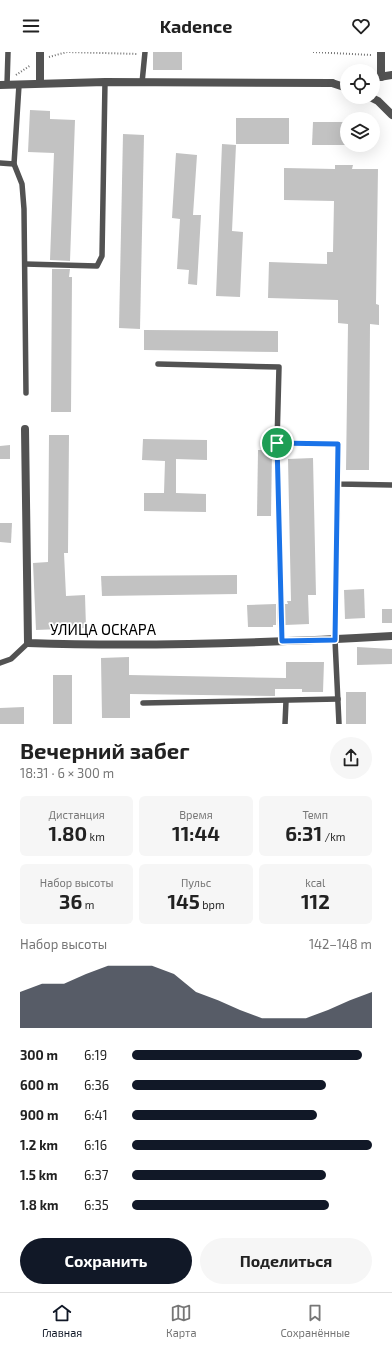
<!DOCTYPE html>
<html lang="ru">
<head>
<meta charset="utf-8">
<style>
  :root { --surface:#fff; --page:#f6f6f6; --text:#222; --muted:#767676; --line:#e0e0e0; --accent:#111827 }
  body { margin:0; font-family:"Exo 2",sans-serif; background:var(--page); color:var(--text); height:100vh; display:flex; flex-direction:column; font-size:15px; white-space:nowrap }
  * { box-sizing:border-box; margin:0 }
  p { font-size:13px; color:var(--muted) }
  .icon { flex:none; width:22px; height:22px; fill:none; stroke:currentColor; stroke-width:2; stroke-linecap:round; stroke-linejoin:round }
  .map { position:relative; height:672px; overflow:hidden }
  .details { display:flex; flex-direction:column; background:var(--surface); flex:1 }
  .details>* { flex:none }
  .buttons { position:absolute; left:340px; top:12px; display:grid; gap:8px }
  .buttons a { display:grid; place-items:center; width:40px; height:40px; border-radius:50%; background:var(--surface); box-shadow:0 4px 16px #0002; font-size:20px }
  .pin { position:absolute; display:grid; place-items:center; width:34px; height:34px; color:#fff; margin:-17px; border:2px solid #fff; border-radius:50%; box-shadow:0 1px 4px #0007 }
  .round { display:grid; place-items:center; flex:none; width:42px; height:42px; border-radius:21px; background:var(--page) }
  .head { display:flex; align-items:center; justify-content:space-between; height:68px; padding:0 20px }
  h1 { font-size:22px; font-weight:700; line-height:30px }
  .figures { display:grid; grid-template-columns:repeat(3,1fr); gap:6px; height:68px; padding:4px 20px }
  .figures div { display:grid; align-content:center; border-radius:6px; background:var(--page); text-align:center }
  .figures b { font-size:20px; font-weight:700 }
  .figures small { font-size:11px; font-weight:400 }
  .figures p { font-size:11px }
  .chart { height:112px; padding:8px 20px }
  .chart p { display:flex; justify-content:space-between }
  .chart svg { width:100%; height:72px; margin-top:4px; fill:var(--accent); opacity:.7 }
  .primary-button { display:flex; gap:8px; margin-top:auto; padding:8px 20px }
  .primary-button a { flex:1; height:46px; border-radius:24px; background:var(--accent); color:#fff; font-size:16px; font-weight:700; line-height:46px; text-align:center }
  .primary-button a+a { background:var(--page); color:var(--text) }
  ul { padding:0 20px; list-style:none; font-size:13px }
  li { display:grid; grid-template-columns:64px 48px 1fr; align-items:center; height:30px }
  li i { height:10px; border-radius:5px; background:var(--accent) }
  header { display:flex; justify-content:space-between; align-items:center; height:52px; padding:0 20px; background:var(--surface); font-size:18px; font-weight:700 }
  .menu { display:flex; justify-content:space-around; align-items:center; height:56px; border-top:1px solid var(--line); background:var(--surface); font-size:11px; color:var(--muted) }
  .menu a { display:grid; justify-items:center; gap:2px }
  .menu .selected { color:var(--accent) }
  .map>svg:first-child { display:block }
</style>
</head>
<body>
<header><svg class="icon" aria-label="menu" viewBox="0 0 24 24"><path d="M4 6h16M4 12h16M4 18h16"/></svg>Kadence<svg class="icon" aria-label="heart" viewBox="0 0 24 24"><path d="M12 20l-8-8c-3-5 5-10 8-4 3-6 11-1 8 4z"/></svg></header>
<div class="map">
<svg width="392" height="672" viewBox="0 0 392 672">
  <rect width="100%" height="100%" fill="#fff"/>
  <g fill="#c2c2c2">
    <rect x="153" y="0" width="29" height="18"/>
    <polygon points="30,58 50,59 50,67 75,68 70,209 50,208 54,101 28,100"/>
    <rect x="236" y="66" width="53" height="26"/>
    <polygon points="313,70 347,70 347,93 312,93"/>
    <polygon points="123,82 144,83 140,277 119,276"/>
    <polygon points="222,92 236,93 232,179 243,180 240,245 216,244"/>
    <polygon points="176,101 197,103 193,163 201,163 197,233 188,232 189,218 177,217 180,167 172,166"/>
    <polygon points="335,113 353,113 352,117 378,117 376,252 379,253 379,273 370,272 369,418 346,418 348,272 338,271 338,248 268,246 269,210 327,212 327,200 333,200 334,149 284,148 284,116 335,117"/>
    <polygon points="52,217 70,217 69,225 72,225 71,360 51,360"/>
    <polygon points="144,278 278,279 278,300 144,298"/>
    <polygon points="49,383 69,383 68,501 64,501 66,544 85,543 86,576 36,578 33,511 48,510"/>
    <polygon points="143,387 207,388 207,408 176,407 176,441 206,442 206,460 144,459 144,441 164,441 165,409 142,408"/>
    <polygon points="10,393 10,407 0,407 0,394"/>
    <polygon points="258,398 272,398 271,464 257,464"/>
    <polygon points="313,406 316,543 308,543 309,572 285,573 285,552 288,552 287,549 291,549 288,407"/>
    <polygon points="0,471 12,471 11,491 0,490"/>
    <polygon points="237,523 237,542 102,544 101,524"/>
    <polygon points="364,537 365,566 345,567 344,538"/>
    <polygon points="276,552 276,573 273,573 273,575 248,575 247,553"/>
    <rect x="382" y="557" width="10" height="14"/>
    <polygon points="357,595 392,597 392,612 357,613"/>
    <polygon points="129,605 129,623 286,626 286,610 324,610 323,640 302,640 302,637 275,637 275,644 130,642 130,666 102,666 101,606"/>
    <rect x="53" y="623" width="19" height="49"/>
    <rect x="346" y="640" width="20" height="32"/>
    <polygon points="24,655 24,672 0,672 0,656"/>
  </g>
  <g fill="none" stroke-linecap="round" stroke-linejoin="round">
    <g stroke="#747474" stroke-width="2" stroke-dasharray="1 2" stroke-linecap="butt">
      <polyline points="313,0 371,3"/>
      <polyline points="49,5 67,0 138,2"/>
      <polyline points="16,23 31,13"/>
    </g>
    <g stroke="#525252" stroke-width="5.5">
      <polyline points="142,31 145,0"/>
      <polyline points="7,33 8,0"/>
      <polyline points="0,111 14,112 19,33"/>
      <polyline points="14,112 22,132 24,157 26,341"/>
      <polyline points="25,212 97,214 102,204 105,30"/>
      <polyline points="158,312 279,315 277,391 338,392 338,432 392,433"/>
      <polyline points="277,391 281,589"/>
      <polyline points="338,432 335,588 339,672"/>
      <polyline points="0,611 11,607 28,591"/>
      <polyline points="143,651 338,647"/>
      <polyline points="285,672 286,649"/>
    </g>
    <g stroke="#525252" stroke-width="8">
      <polyline points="381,0 381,25"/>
      <polyline points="40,31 40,0"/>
      <polyline points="0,33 105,30 332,31"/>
      <path d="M25 377 28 591C149 595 271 591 392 584"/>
    </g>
    <g stroke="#525252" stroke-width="8">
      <polyline points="373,26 392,23"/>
      <polyline points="332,31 347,36"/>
      <polyline points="370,45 378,49 392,63"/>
    </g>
  </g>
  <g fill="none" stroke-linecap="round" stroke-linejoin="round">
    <defs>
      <polygon id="route" points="277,391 338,392 335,588 282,589"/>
    </defs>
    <use href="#route" stroke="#fff" stroke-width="8"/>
    <use href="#route" stroke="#1a73e8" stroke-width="5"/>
  </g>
  <g text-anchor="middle" stroke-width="3.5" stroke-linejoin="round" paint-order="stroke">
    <g font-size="15" fill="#000" stroke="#fff">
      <text x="103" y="583">УЛИЦА ОСКАРА</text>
    </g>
  </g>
</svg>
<div class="buttons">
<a><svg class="icon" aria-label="locate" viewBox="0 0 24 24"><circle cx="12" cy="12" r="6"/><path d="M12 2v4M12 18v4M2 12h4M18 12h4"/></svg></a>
<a><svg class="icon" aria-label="layers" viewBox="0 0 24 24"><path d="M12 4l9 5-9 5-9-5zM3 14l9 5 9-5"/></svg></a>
</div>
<div class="pin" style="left:277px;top:391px;background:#1e9e55"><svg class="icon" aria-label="arrive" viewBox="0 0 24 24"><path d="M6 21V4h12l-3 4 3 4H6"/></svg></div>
</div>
<section class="details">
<div class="head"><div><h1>Вечерний забег</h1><p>18:31 · 6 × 300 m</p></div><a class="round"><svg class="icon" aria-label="share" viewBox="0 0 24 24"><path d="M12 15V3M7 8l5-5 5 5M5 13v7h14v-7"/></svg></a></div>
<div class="figures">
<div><p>Дистанция</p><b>1.80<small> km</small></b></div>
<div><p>Время</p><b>11:44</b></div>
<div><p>Темп</p><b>6:31<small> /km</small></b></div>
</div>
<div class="figures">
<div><p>Набор высоты</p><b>36<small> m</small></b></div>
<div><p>Пульс</p><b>145<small> bpm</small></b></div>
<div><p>kcal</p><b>112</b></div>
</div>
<div class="chart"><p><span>Набор высоты</span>142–148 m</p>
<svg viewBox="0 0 160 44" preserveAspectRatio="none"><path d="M0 44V22L10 17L20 17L30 11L40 6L50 6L60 6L70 11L80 22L90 27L100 33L110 38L120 38L130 38L140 33L150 27L160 22V44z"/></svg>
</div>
<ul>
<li><b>300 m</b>6:19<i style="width:96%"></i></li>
<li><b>600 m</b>6:36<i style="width:81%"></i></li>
<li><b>900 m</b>6:41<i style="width:77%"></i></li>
<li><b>1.2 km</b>6:16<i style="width:100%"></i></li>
<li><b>1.5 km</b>6:37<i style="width:81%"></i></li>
<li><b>1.8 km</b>6:35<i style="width:82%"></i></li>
</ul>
<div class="primary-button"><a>Сохранить</a><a>Поделиться</a></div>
</section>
<nav class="menu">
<a class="selected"><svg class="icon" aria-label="home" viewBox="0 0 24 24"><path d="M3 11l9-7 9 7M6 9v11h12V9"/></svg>Главная</a>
<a><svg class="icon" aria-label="map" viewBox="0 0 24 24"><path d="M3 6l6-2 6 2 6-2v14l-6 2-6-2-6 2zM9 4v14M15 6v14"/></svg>Карта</a>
<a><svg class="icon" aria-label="saved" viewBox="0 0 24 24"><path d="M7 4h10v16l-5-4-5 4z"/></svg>Сохранённые</a>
</nav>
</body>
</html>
